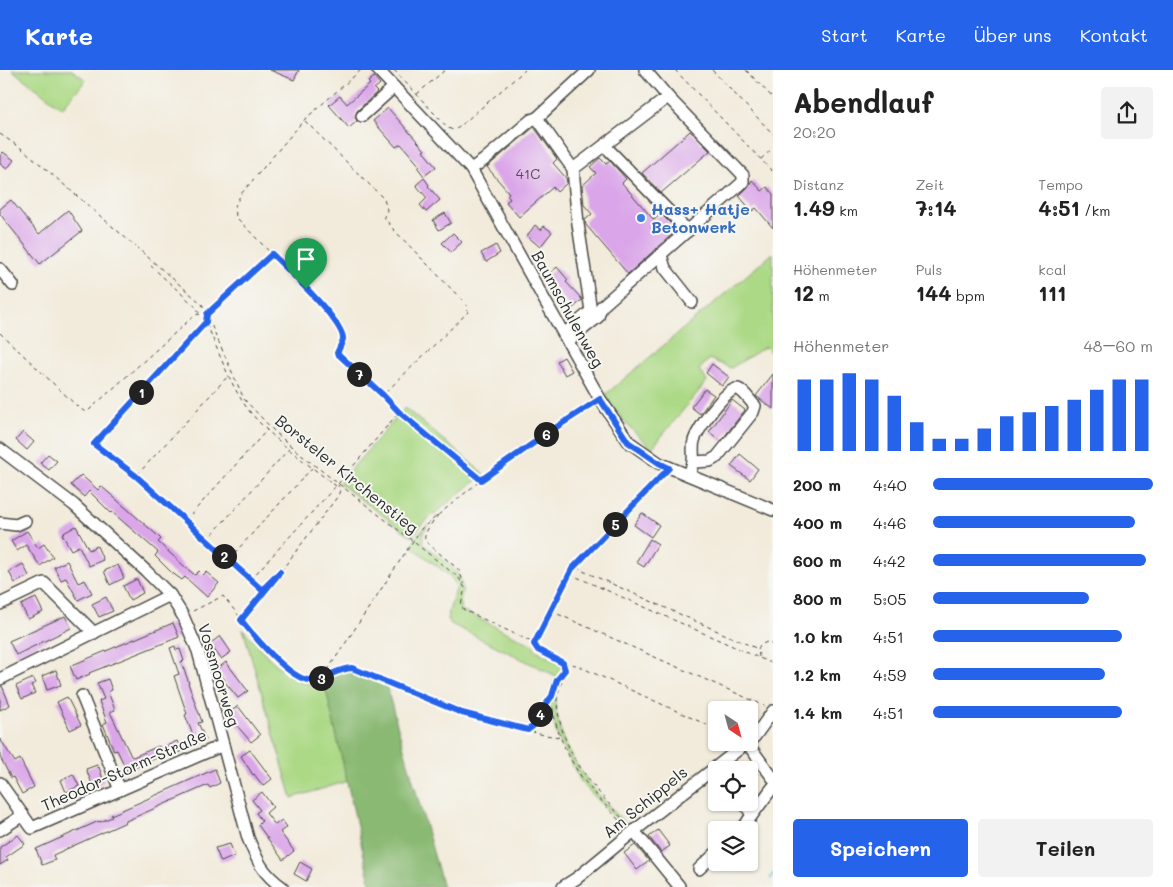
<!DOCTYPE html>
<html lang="de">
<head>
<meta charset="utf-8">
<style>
  :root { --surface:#fff; --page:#f2f2f2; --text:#222; --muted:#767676; --accent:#2563eb }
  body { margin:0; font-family:Mali,sans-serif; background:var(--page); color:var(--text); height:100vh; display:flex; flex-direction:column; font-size:19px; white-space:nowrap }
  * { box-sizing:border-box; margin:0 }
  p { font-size:16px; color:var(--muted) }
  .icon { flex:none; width:28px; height:28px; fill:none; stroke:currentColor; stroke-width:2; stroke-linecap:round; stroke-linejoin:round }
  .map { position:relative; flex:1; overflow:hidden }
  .drawer { display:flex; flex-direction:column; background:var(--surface); width:400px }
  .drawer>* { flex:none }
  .needle { width:32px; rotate:144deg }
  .buttons { position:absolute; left:708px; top:631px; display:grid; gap:10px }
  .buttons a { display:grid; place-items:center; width:50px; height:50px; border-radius:5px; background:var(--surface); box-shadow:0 1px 4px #0004; font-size:25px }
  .pin { position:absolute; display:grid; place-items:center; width:42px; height:42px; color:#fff; margin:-51px -21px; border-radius:50% 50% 50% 0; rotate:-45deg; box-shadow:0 0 5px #0007 }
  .pin .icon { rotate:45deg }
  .km { position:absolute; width:25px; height:25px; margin:-12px; border-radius:50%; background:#222; color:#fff; font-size:14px; line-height:25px; text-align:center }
  .round { display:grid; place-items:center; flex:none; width:52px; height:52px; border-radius:5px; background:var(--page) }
  .headline { display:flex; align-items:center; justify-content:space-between; height:85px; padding:0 20px }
  h1 { font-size:28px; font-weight:700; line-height:38px }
  .metrics { display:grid; grid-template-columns:repeat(3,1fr); gap:8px; height:85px; padding:5px 20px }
  .metrics div { display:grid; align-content:center }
  .metrics b { font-size:21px; font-weight:700 }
  .metrics small { font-size:14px; font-weight:400 }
  .metrics p { font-size:14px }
  .chart { height:140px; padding:10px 20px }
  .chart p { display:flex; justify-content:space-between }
  .chart svg { width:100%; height:90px; margin-top:5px; stroke:var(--accent); stroke-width:6 }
  .action { display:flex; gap:10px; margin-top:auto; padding:10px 20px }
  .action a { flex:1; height:58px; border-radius:5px; background:var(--accent); color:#fff; font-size:20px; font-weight:700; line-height:58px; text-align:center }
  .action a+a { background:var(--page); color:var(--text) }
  ul { padding:0 20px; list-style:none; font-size:16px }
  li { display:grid; grid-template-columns:80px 60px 1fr; align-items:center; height:38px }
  li i { height:12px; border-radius:6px; background:var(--accent) }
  header { display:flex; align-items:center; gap:30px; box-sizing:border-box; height:70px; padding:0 25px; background:var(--accent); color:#fff }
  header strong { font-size:24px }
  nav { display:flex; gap:28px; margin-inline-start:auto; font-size:18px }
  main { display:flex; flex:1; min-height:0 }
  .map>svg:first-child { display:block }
</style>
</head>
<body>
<header>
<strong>Karte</strong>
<nav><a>Start</a><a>Karte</a><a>Über uns</a><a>Kontakt</a></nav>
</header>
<main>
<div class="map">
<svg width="773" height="817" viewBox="0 0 773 817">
  <rect width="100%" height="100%" fill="#f6f6f2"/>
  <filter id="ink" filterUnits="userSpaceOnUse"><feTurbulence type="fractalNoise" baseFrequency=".02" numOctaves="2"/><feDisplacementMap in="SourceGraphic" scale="10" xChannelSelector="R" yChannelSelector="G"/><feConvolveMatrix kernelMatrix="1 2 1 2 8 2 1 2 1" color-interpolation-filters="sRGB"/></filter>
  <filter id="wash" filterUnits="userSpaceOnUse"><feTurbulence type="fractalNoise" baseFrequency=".0096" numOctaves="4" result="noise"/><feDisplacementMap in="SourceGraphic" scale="20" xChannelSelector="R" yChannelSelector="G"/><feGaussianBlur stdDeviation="1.12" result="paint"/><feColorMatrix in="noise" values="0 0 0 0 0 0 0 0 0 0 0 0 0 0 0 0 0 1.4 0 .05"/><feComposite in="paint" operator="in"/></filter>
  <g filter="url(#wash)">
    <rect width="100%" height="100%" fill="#f2ebdb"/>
    <g fill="#acd985" stroke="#6c8258">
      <polygon points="12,0 72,0 86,10 62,38"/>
      <path d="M773 183V285L765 277 731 298 709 289 699 300 707 311 652 378C633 362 618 346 605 325Z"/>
      <polygon points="405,338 484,404 423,453 412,467 339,413"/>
      <path d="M428 454 423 464V473C436 487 460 496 462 517 463 525 458 532 461 540L533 575 536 580 562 595C564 607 554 618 555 631 560 687 595 722 632 760L629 763 581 712 557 665 548 629 556 606 451 554 448 549 449 541 457 516 451 507 411 476 419 463Z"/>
      <path d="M243 559C256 574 292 617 313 614 317 614 321 612 324 611L348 711 292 728Z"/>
    </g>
    <polygon fill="#89b972" stroke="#5a724e" points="344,601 356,603 386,615 443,817 371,817 324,611"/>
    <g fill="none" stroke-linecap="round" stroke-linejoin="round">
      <polyline stroke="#52b9d0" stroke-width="2.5" points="771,808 773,804"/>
    </g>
    <g id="blocks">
      <g fill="#daa5e9">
        <polygon points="270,0 299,0 294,10"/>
        <polygon points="374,7 380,14 374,19 377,22 357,41 355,47 357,51 349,58 329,35 340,26 347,34 370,14 368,12"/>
        <polygon points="388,38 425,80 423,81 436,97 424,106 418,98 420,96 401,74 396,77 373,51"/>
        <polygon points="534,57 557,89 553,93 566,108 567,113 557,122 553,117 519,147 506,132 510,129 507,125 509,123 487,97"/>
        <polygon points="690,61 710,81 661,123 642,103"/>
        <polygon points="3,82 14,90 7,99 0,94 0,86"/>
        <polygon points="600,88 606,94 610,91 626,109 622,113 654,150 661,144 677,160 628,204 586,155 585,150 592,144 584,135 582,116 596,103 590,97"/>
        <polygon points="424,108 429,115 428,116 440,130 426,142 420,135 427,128 416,115"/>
        <polygon points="752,110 762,121 767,117 773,124 773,158 756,138 752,141 739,126 748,117"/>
        <polygon points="11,130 39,164 68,140 82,161 40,194 0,144 0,139"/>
        <polygon points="445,143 451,153 439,160 433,150"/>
        <polygon points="535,155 541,160 544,156 552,162 540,177 527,166"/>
        <polygon points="453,163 462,172 451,182 442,173"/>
        <polygon points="496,175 500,183 486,192 481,183"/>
        <polygon points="557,197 568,210 566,212 581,228 582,230 572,239 546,207"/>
        <polygon points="564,287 572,301 565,305 557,291"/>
        <polygon points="712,294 729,307 722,316 706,303"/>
        <polygon points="773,304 773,339 756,326"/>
        <polygon points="705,319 714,325 700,344 691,337"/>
        <polygon points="732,330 745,340 721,371 709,362"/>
        <polygon points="23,362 34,372 27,380 16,370"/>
        <polygon points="48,384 57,391 49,400 40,393"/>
        <polygon points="740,384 758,399 750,410 731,396"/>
        <polygon points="81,405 98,420 101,416 157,465 161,469 158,472 185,497 195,505 199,501 203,505 206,502 219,513 207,527 185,507 182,510 171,502 155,486 158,482 112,442 111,443 89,421 84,427 71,415"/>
        <polygon points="642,443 659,455 651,467 634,455"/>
        <polygon points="76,456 89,480 97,476 103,490 89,496 79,476 71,480 62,464"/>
        <polygon points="27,461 38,478 44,474 53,487 40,496 26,475 17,481 11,471"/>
        <polygon points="650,469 658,474 644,497 636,492"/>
        <polygon points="67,491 78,513 85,510 92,523 78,530 66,508 61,510 54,497"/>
        <polygon points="23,494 29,506 15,513 9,502"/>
        <polygon points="118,495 124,508 110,515 104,501"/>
        <polygon points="137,509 143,523 130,530 123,516"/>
        <polygon points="106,527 113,541 99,547 92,534"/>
        <polygon points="36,528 43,542 28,549 21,535"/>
        <polygon points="65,546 71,558 16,585 9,571"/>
        <polygon points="173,553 179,567 89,603 90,604 76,610 70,596"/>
        <polygon points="220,566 231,582 221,589 210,574"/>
        <polygon points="175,576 176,580 180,579 184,591 181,592 189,613 188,613 202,652 198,653 206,670 193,675 189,667 193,665 185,645 187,644 174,606 179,604 170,578"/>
        <polygon points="226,592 248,621 238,628 224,611 225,610 217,599"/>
        <polygon points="56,600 61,615 47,620 42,606"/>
        <polygon points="33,608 36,613 31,615 35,623 22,629 16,616"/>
        <polygon points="108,609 112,620 108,622 115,640 110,642 131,686 133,687 159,676 160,679 177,671 182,681 172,685 170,682 127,701 117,680 114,681 103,654 107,652 99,631 104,629 97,613"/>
        <polygon points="0,616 2,616 10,635 0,640"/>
        <polygon points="67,627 81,655 70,660 57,632"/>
        <polygon points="238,636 260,665 251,672 239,658 229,643"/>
        <polygon points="0,669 15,692 20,689 34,717 22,724 13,707 11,708 0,687"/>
        <polygon points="250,680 272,709 263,716 254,704 253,705 241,686"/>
        <polygon points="97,695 98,698 99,697 104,712 93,716 86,699"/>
        <polygon points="215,699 220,713 210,718 208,715 126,751 126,752 53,785 55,790 42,795 36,779 99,751 100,752 112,747 111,745"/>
        <polygon points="73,704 79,716 66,722 61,710"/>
        <polygon points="262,722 273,737 266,743 275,755 282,750 287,757 280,762 294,781 283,790 258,755 262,751 256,743 260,740 252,730"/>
        <polygon points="658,760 670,776 661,782 649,767"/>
        <polygon points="18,765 25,774 6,787 8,790 0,795 0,777"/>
        <polygon points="230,774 235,786 221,792 215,778"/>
        <polygon points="635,775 649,791 637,800 624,783"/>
        <polygon points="300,792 312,799 306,811 294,804"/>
      </g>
    </g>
  </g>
  <g filter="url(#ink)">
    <use href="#blocks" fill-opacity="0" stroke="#494845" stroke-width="1"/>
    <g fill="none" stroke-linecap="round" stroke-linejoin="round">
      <defs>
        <g id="minor">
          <polyline points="378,0 471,99 600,329 629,372 659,393 773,440"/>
          <polyline points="362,46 394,17"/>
          <polyline points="605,76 688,161"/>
          <polyline points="471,99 484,90 531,50 537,48"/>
          <polyline points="573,99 668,27 645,0"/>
          <polyline points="661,185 665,198 692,232"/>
          <polyline points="0,199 13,215"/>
          <polyline points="564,264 591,241 578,154 573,99 537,48 589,0"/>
          <polyline points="568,271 598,247 601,237 743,112 743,105 668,27"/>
          <path d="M0 379 74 435 146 501 170 525 183 546 198 581 248 768C257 790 262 803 282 817"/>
          <path d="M689 405C690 401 693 395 693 391 694 384 692 377 694 371 696 361 727 316 738 319 744 321 750 331 755 336L753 342 717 387 710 391 694 392"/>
          <polyline points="0,453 16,455 25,451"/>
          <polyline points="0,534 44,513 94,563"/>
          <polyline points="0,609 170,525"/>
          <polyline points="82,626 120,720"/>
          <polyline points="749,672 755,666 773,641"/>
          <polyline points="747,673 773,708"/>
          <polyline points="0,713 32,758 223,675"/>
          <polyline points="744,732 752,745 773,717"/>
          <polyline points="0,760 23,745"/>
          <polyline points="742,760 752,745"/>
          <polyline points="634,761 679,816"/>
          <polyline points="699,799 716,783"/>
          <polyline points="563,817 577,808 634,761 748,672"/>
        </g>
      </defs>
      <use href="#minor" stroke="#494845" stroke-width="14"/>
      <g stroke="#494845" stroke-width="1" stroke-dasharray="4 4" stroke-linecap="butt">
        <polyline points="394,0 448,58 453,60 458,58 525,0"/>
        <polyline points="675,0 773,102"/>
        <polyline points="712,0 773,64"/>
        <polyline points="746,0 773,28"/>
        <polyline points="417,24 445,0"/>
        <polyline points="305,51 384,129 387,140 384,147 393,159 467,235 468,242 384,324"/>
        <path d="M0 64 25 81 202 234 244 329 275 362 300 384 410 469 459 508 465 518 461 535 464 540 534 573 538 580 563 593C568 606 556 619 557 633 561 682 594 719 627 753"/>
        <polyline points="761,89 773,78"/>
        <polyline points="151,196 197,238 199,243"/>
        <polyline points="0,263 79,338 84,341 88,341 195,245 199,244 206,252 207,245 271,184"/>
        <polyline points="400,343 480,409"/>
        <polyline points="137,405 229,305"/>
        <polyline points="338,414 399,342 385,327 337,283 343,269 340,258 332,247 236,147 235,136 241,124 304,50 361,0"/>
        <path d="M438 445C433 452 423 462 425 471L459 500 464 514"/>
        <polyline points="186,450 267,360"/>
        <polyline points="207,470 289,379"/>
        <polyline points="229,489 312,398"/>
        <polyline points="577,496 583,501 758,579"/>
        <polyline points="281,501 338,426 340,420 338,415"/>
        <path d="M280 502 262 520 136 406 94 374 206 252C218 280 229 313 247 338 267 365 309 395 336 416L337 415"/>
        <polyline points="570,504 773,594"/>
        <polyline points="251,509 335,417"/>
        <polyline points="193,541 223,526 269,583 301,608 308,611 318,609 345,598 352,598 462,643 544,665 560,667"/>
        <polyline points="551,541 765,636"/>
        <polyline points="242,550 275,508"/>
        <polyline points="534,573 572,499 662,405"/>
        <polyline points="759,587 758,579 760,575 767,572 773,575"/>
        <polyline points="564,593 576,595 716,659"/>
        <path d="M564 601C535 626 567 689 586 713 598 728 612 742 624 756"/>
        <polyline points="323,607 421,459 481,410 555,357 591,335"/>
        <polyline points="528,660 537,653 541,641 552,627"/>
      </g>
      <use href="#minor" stroke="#fff" stroke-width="11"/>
    </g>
  </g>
  <g fill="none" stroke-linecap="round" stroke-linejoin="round" filter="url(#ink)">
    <defs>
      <path id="route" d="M272 184C285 197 344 252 343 269 342 273 339 279 337 283L383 325 399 342 481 410 555 358 600 329 628 372 659 393 669 398 572 499 534 574 538 580 563 593 565 600 557 610 552 626 541 641 537 653 528 660 462 643 352 598C337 599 325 609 311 610 292 612 253 565 241 550L280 502 262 520 136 406 94 374 206 252 207 244Z"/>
    </defs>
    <use href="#route" stroke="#fff" stroke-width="10"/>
    <use href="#route" stroke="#2563eb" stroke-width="6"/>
  </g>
  <circle fill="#3f7fe0" stroke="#f6f6f2" stroke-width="2" cx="641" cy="148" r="5"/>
  <g text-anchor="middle" stroke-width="4" stroke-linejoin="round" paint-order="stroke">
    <g font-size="14" fill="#574a5a">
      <text x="528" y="109">41C</text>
    </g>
    <g font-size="16" font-weight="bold" fill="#366cbe" stroke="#f6f6f2" text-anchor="start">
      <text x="651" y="145">Hass+ Hatje<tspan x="651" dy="18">Betonwerk</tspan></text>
    </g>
    <g font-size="16" fill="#2b2b2b" stroke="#f6f6f2">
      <text transform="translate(568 239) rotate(61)" y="6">Baumschulenweg</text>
      <text transform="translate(347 404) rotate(39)" y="6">Borsteler Kirchenstieg</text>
      <text transform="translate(219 605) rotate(73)" y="6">Vossmoorweg</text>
      <text transform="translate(124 700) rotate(-24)" y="6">Theodor-Storm-Straße</text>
      <text transform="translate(645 732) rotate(-39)" y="6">Am Schippels</text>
    </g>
  </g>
</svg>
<div class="buttons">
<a><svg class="needle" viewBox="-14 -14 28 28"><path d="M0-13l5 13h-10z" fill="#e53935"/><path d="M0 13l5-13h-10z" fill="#767676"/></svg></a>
<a><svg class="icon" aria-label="locate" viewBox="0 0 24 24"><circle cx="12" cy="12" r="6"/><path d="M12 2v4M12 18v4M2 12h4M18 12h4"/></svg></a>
<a><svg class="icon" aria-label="layers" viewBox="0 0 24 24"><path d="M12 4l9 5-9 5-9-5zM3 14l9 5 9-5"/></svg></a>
</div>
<div class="pin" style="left:306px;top:219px;background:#1e9e55"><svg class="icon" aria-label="arrive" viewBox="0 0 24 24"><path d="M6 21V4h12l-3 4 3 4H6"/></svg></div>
<b class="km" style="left:141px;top:322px">1</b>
<b class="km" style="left:224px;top:486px">2</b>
<b class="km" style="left:321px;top:608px">3</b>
<b class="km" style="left:540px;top:644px">4</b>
<b class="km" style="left:615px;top:454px">5</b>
<b class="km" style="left:546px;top:364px">6</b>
<b class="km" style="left:359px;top:304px">7</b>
</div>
<section class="drawer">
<div class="headline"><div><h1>Abendlauf</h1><p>20:20</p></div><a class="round"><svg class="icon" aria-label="share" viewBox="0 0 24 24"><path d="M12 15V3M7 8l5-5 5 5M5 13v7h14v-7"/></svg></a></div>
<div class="metrics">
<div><p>Distanz</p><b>1.49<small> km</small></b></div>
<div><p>Zeit</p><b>7:14</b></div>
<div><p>Tempo</p><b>4:51<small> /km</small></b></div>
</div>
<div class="metrics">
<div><p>Höhenmeter</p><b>12<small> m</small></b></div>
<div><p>Puls</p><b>144<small> bpm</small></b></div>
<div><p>kcal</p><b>111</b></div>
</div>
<div class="chart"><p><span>Höhenmeter</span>48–60 m</p>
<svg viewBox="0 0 160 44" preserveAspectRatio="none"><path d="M5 44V9M15 44V9M25 44V6M35 44V9M45 44V17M55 44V30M65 44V38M75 44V38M85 44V33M95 44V27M105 44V25M115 44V22M125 44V19M135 44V14M145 44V9M155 44V9"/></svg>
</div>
<ul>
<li><b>200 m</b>4:40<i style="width:100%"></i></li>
<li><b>400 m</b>4:46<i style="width:92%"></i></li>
<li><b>600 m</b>4:42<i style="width:97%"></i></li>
<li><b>800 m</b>5:05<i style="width:71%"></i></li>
<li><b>1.0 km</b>4:51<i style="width:86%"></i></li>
<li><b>1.2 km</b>4:59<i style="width:78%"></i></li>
<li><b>1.4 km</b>4:51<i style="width:86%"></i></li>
</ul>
<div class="action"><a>Speichern</a><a>Teilen</a></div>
</section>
</main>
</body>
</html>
